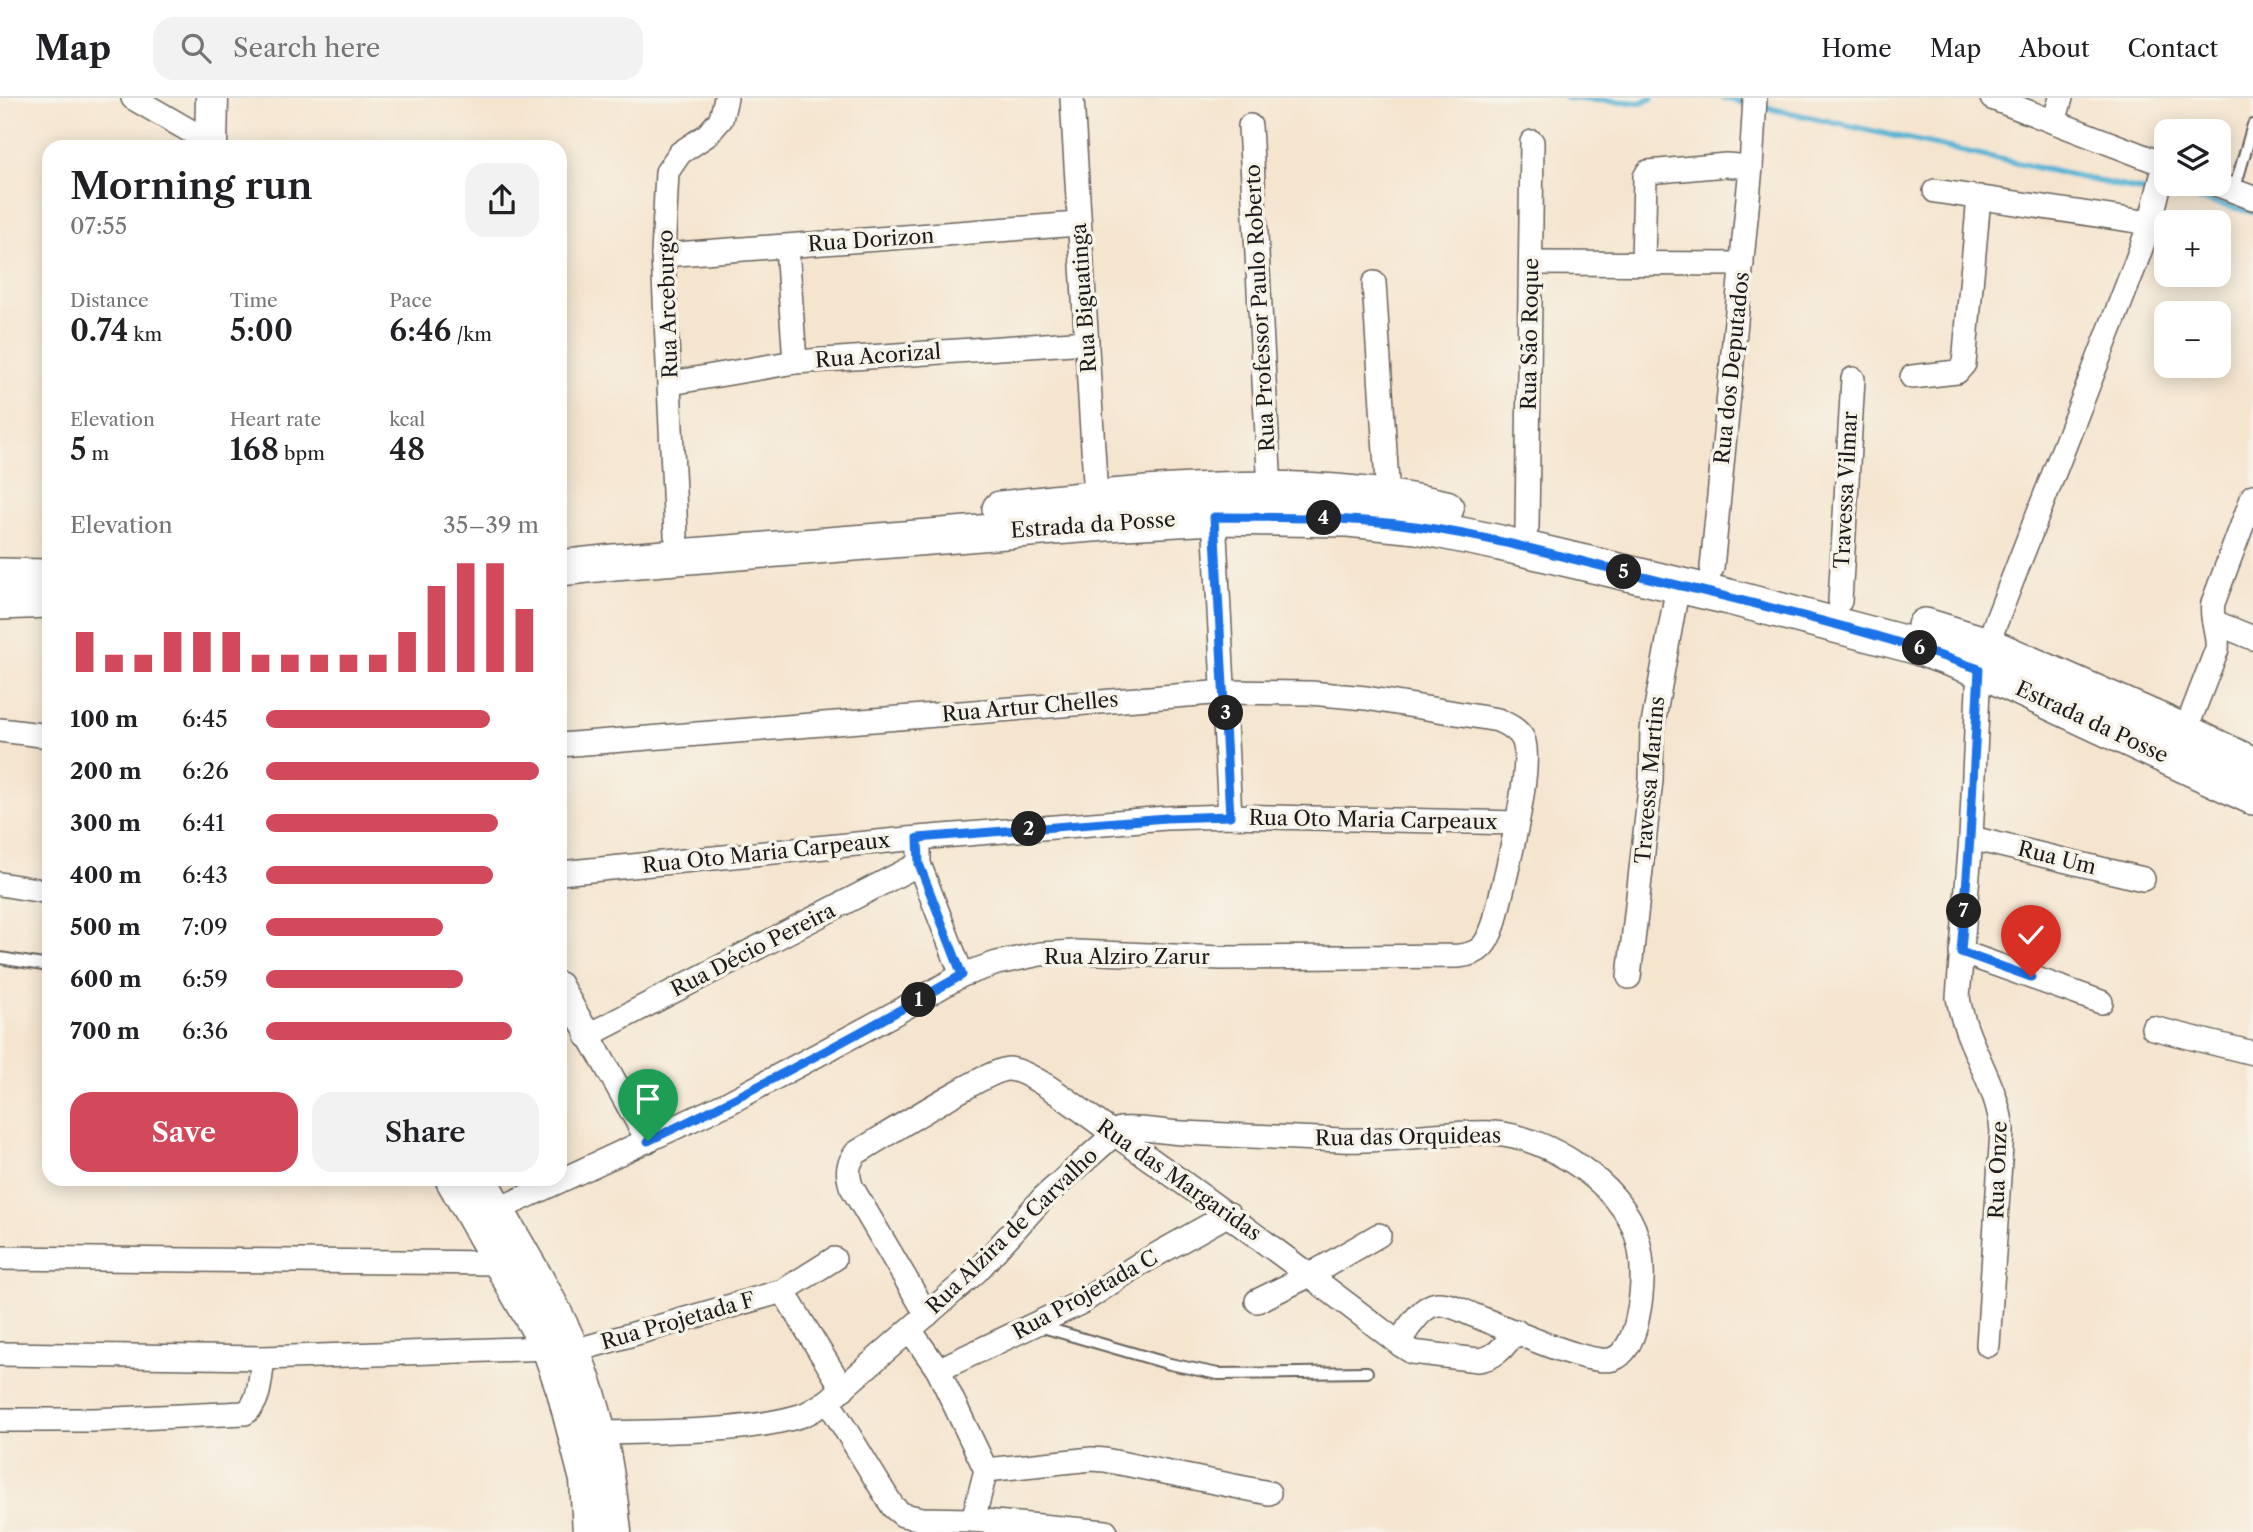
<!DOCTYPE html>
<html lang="en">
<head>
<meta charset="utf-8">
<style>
  :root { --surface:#fff; --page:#f2f2f2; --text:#202124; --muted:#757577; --line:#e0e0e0; --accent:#d1495b }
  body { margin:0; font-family:"Libre Caslon Text",serif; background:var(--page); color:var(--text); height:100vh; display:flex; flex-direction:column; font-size:26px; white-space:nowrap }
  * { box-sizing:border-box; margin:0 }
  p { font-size:23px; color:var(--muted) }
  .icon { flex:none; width:38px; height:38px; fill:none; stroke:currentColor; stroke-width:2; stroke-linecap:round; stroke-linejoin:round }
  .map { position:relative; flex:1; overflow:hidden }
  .panel { position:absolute; left:42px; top:42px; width:525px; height:1046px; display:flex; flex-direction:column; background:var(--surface); border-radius:21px; box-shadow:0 4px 18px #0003 }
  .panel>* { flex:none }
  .tools { position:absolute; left:2154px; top:21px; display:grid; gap:14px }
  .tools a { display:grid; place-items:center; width:77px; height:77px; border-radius:14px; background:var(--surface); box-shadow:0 4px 18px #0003; font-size:35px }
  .pin { position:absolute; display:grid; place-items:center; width:60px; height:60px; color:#fff; margin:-72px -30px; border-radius:50% 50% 50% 0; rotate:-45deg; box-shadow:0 0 7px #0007 }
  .pin .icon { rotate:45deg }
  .km { position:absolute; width:35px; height:35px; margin:-18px; border-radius:50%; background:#222; color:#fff; font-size:19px; line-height:35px; text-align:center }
  .round { display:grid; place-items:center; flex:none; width:74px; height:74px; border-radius:21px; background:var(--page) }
  .summary { display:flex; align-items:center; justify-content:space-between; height:119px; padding:0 28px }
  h1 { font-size:38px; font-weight:600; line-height:52px }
  .figures { display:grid; grid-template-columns:repeat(3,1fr); gap:10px; height:119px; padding:7px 28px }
  .figures div { display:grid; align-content:center }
  .figures b { font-size:30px; font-weight:600 }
  .figures small { font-size:19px; font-weight:400 }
  .figures p { font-size:19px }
  .chart { height:196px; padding:14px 28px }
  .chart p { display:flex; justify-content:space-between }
  .chart svg { width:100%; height:126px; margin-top:7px; stroke:var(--accent); stroke-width:6 }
  .cta { display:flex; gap:14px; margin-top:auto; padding:14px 28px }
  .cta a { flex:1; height:80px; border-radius:21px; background:var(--accent); color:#fff; font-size:28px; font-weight:600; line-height:80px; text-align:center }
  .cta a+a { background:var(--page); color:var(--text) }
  ul { padding:0 28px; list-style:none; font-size:23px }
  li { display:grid; grid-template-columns:112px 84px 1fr; align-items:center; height:52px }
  li i { height:18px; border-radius:9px; background:var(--accent) }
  header { display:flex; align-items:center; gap:42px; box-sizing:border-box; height:98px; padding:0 35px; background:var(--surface); border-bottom:2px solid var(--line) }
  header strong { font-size:33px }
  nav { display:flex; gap:38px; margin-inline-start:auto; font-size:24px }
  .search { width:490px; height:63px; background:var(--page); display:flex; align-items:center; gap:18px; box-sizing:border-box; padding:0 24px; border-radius:21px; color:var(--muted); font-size:26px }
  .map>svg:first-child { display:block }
</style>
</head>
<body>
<header>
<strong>Map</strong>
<div class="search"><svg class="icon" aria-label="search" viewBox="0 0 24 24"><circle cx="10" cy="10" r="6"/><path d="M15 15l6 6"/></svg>Search here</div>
<nav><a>Home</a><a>Map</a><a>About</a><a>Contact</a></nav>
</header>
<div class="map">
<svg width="2253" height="1434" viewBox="0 0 2253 1434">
  <rect width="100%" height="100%" fill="#f7f3e8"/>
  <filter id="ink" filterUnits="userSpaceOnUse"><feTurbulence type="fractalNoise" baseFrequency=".0143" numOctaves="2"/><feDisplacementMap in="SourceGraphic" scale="14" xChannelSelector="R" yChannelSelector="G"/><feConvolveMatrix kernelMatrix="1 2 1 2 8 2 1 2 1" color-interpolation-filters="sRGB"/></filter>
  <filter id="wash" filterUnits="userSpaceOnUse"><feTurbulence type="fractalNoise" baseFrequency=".00686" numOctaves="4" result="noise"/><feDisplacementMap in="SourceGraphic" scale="28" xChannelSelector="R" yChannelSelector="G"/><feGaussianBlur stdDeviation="1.57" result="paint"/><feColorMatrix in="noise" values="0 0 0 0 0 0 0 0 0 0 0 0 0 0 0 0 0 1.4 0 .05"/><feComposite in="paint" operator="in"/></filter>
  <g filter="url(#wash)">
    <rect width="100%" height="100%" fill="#f5e5cf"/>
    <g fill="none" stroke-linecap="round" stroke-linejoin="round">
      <g stroke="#55b2d4" stroke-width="6">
        <polyline points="1566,0 1640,5 1652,0"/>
        <polyline points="1724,0 1748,6"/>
        <polyline points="1759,8 2152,95"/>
        <polyline points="2162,96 2204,102 2253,114"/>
      </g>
    </g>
  </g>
  <g filter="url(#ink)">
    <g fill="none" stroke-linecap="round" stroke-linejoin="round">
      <defs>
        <g id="lane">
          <polyline points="2234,93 2253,27"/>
          <polyline points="0,860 49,868"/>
          <polyline points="1039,1228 1170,1266 1218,1276 1367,1274"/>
        </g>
        <g id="street">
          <polyline points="133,0 211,45"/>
          <polyline points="1072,0 1096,400"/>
          <polyline points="1992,0 2166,67"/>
          <polyline points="2054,24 2061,0"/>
          <polyline points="1250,28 1270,391"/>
          <polyline points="1751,69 1755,0"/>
          <polyline points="2216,86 2253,100"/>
          <polyline points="1935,93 2150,125"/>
          <polyline points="787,149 795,264"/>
          <polyline points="663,157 1078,126"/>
          <polyline points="1643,164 1645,79 1648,74 1726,67 1751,69 1712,470"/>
          <polyline points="1531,165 1742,166"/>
          <polyline points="1374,185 1388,400"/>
          <polyline points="1912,279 1957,274 1964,266 1979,99"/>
          <polyline points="671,285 795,264 1087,244"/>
          <polyline points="1214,419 1230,718"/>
          <polyline points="1527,429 1532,44"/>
          <polyline points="676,437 663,157 667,74 680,55 707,37 721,21 726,0"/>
          <polyline points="1840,503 1853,281"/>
          <polyline points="2214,524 2253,540"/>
          <polyline points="1987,547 2135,167 2150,125 2165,66"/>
          <path d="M1979 571 1971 740 1958 899C1965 947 1998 985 2002 1033L1988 1247"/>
          <polyline points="0,632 49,638"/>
          <path d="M2185 634 2217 551C2219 535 2210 521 2213 505L2253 398"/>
          <polyline points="1971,740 2143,781"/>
          <polyline points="919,753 919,766 962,877"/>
          <polyline points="560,775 918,740 1166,720 1230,718 1517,725"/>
          <polyline points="0,786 49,794"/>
          <polyline points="1961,854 2101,904"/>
          <polyline points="1629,879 1651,682 1652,632 1678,487"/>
          <polyline points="560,886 648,1043"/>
          <polyline points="2153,930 2253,955"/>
          <polyline points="587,938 919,766"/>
          <path d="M497 1112 728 1005 899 913 962 877 997 865 1040 856 1076 854 1222 860 1459 858C1481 856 1487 846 1494 826 1502 793 1535 667 1523 641 1518 631 1508 627 1498 622L1366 600 1310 595 1225 594 560 647"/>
          <polyline points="0,1160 498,1165"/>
          <polyline points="783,1193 843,1291"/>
          <polyline points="1257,1203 1310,1177 1379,1137"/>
          <path d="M927 1217 851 1088C847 1074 847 1067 856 1055 880 1041 989 971 1008 971 1030 971 1083 1014 1103 1028 1204 1098 1303 1172 1401 1247"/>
          <polyline points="910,1232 938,1272 986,1372 973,1422"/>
          <polyline points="574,1253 783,1193 834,1161"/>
          <polyline points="0,1256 263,1260 548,1250"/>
          <polyline points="938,1272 1082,1204 1138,1167 1229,1116"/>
          <polyline points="828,1303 893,1409 903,1417 922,1421 973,1422 1106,1434"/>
          <path d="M0 1322H94L245 1315C261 1305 260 1278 263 1260"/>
          <path d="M601 1335C661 1333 743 1335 800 1318 810 1315 819 1308 828 1303L977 1173 1044 1099 1120 1031C1141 1029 1162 1034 1183 1035 1236 1037 1288 1040 1341 1042 1392 1044 1443 1033 1494 1035 1546 1038 1622 1086 1637 1139 1645 1166 1643 1194 1637 1222 1634 1236 1627 1256 1613 1261 1589 1269 1500 1227 1473 1217 1463 1213 1449 1205 1438 1206 1427 1207 1419 1216 1413 1224 1407 1231 1402 1238 1401 1247L1412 1254 1478 1262C1497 1260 1505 1247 1516 1233"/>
          <polyline points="986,1372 1092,1361 1105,1362 1269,1395"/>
        </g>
        <g id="secondary">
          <polyline points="211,49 212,0"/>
          <polyline points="452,1082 548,1250 563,1293 586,1382 589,1434"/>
          <path d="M481 1082C511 1138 548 1193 573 1252 598 1310 609 1371 615 1434"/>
        </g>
        <g id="primary">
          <path d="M1000 411C1146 394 1300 377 1446 410"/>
          <polyline points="560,470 614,464 1106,425 1214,419 1348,421 1417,428 1500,445 1729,499 1915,548 1979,571 2253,699"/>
          <polyline points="0,478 49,479"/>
          <polyline points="0,504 49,502"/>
          <polyline points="1925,528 1987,547 2185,634 2253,667"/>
        </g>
      </defs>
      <use href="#lane" stroke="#68625b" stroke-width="14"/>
      <use href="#street" stroke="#68625b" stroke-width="26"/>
      <use href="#secondary" stroke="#68625b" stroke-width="35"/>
      <use href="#primary" stroke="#68625b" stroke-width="38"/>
      <use href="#lane" stroke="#fff" stroke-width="10"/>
      <use href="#street" stroke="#fff" stroke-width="23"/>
      <use href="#secondary" stroke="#fff" stroke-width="32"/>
      <use href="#primary" stroke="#fff" stroke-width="35"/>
    </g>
  </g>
  <g fill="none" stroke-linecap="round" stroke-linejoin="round" filter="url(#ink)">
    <defs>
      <path id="route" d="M648 1043C755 992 859 936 962 877L919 766 918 740 1166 720 1230 718 1214 419C1281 419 1348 419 1415 428 1502 440 1588 466 1673 486 1777 511 1879 535 1979 571L1970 740 1961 854 2031 879"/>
    </defs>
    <use href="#route" stroke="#fff" stroke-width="14"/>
    <use href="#route" stroke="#1a73e8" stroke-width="9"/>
  </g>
  <g text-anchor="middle" stroke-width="7" stroke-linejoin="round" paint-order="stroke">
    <g font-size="21" fill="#1c1c1c" stroke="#f7f3e8">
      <text transform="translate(871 142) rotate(-4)" y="7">Rua Dorizon</text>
      <text transform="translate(1084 200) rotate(-94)" y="7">Rua Biguatinga</text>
      <text transform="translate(668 206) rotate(-92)" y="7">Rua Arceburgo</text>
      <text transform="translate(1260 210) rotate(-93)" y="7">Rua Professor Paulo Roberto</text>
      <text transform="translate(1530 236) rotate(-89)" y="7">Rua São Roque</text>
      <text transform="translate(878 258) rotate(-4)" y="7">Rua Acorizal</text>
      <text transform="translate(1732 270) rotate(-84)" y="7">Rua dos Deputados</text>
      <text transform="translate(1846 392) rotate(-87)" y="7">Travessa Vilmar</text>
      <text transform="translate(1093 427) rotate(-4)" y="7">Estrada da Posse</text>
      <text transform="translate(1030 609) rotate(-5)" y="7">Rua Artur Chelles</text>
      <text transform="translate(2092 624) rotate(25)" y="7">Estrada da Posse</text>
      <text transform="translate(1650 682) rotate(-85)" y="7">Travessa Martins</text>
      <text transform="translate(1373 722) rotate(1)" y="7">Rua Oto Maria Carpeaux</text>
      <text transform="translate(766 755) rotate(-6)" y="7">Rua Oto Maria Carpeaux</text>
      <text transform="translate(2057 760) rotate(14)" y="7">Rua Um</text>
      <text transform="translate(753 852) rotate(-27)" y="7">Rua Décio Pereira</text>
      <text x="1127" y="866">Rua Alziro Zarur</text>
      <text transform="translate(1408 1039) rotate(-1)" y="7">Rua das Orquideas</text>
      <text transform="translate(1998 1072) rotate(-88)" y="7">Rua Onze</text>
      <text transform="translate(1179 1082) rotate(35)" y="7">Rua das Margaridas</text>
      <text transform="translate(1012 1133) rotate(-44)" y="7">Rua Alzira de Carvalho</text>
      <text transform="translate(1085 1197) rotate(-29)" y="7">Rua Projetada C</text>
      <text transform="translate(678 1223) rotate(-16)" y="7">Rua Projetada F</text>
    </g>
  </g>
</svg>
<div class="tools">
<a><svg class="icon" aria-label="layers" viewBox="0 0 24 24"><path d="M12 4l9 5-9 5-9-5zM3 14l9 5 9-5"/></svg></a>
<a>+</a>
<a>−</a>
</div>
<div class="pin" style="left:648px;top:1043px;background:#1e9e55"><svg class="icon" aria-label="arrive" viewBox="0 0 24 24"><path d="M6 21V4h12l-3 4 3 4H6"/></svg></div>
<div class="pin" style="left:2031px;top:879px;background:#d93025"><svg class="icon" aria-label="check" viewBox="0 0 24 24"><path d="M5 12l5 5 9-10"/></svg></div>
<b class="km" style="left:919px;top:902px">1</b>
<b class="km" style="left:1029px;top:731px">2</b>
<b class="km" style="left:1226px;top:615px">3</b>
<b class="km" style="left:1324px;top:420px">4</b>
<b class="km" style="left:1624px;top:474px">5</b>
<b class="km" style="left:1920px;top:550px">6</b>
<b class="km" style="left:1964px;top:813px">7</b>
<section class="panel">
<div class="summary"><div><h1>Morning run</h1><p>07:55</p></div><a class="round"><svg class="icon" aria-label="share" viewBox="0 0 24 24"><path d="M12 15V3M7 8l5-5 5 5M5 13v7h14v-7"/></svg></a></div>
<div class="figures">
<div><p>Distance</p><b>0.74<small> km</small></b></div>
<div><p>Time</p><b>5:00</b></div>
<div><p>Pace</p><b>6:46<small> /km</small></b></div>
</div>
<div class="figures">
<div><p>Elevation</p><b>5<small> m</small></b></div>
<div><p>Heart rate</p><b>168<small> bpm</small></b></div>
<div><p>kcal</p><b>48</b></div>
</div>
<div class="chart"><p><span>Elevation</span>35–39 m</p>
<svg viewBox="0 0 160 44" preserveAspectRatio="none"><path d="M5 44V30M15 44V38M25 44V38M35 44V30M45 44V30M55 44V30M65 44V38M75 44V38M85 44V38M95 44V38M105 44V38M115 44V30M125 44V14M135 44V6M145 44V6M155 44V22"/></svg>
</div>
<ul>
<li><b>100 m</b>6:45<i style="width:82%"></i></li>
<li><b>200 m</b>6:26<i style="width:100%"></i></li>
<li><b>300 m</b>6:41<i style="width:85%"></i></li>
<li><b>400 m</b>6:43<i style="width:83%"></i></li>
<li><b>500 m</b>7:09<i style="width:65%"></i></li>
<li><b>600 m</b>6:59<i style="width:72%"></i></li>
<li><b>700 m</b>6:36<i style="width:90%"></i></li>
</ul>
<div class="cta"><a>Save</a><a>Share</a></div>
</section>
</div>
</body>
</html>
